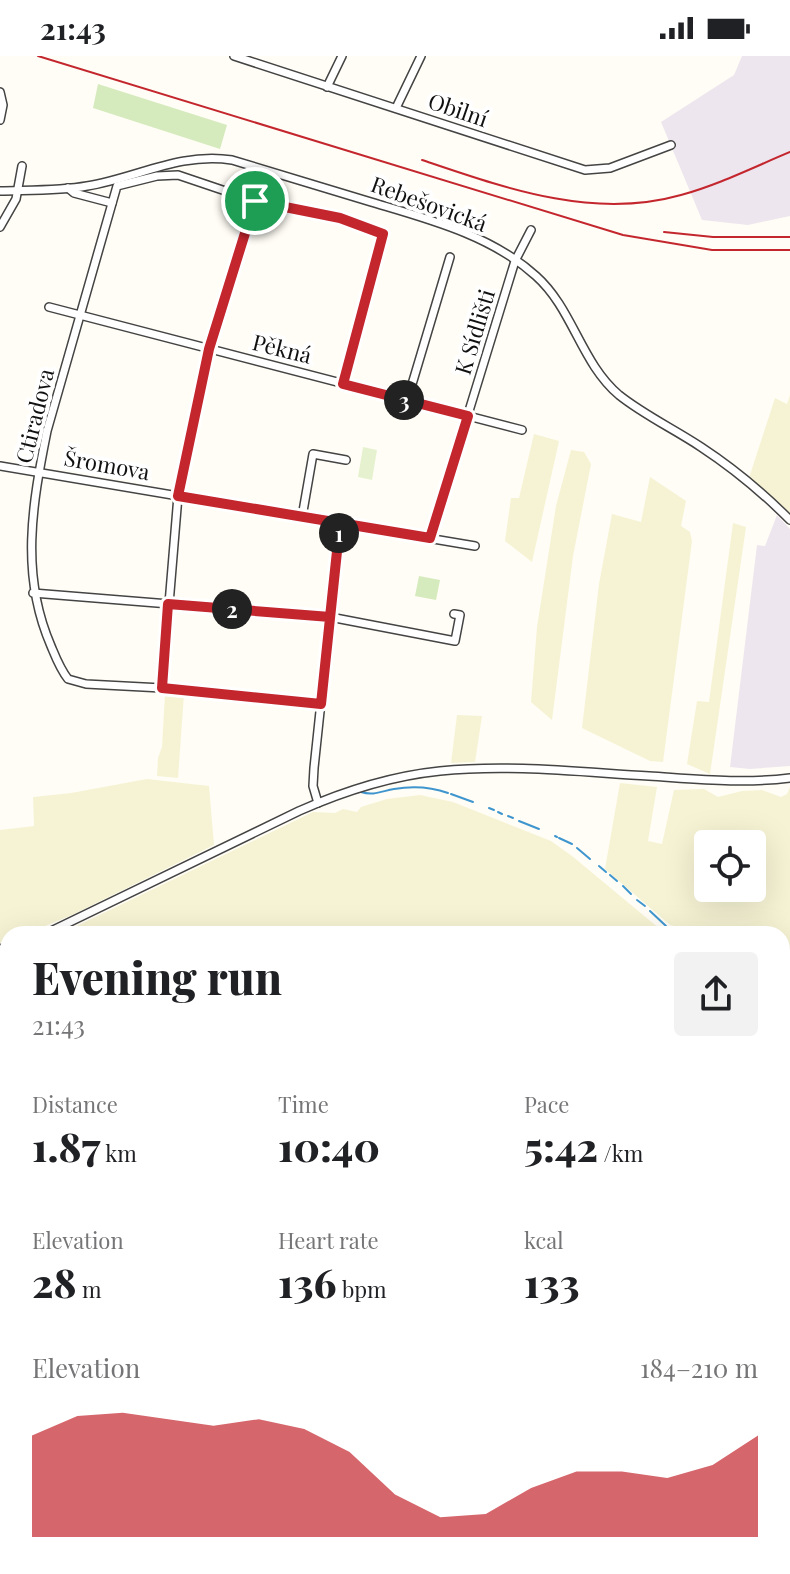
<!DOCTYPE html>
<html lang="en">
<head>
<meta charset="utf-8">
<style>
  :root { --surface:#fff; --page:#f2f2f2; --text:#202124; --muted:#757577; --accent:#c4262e }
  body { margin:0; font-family:"Playfair Display",serif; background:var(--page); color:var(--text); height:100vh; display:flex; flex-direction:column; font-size:30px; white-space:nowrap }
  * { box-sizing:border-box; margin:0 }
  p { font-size:26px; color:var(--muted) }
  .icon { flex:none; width:44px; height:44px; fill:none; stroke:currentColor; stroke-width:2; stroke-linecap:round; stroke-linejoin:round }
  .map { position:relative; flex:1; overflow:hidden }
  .drawer { position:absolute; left:0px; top:870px; width:790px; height:648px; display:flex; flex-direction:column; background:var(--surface); border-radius:24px 24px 0 0; box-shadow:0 8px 32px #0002 }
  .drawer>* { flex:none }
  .tools { position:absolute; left:694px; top:774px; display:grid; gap:16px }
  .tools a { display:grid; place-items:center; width:72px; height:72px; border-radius:8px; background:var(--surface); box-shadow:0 8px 32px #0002; font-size:40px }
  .pin { position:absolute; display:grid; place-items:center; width:68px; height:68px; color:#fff; margin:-34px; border:4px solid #fff; border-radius:50%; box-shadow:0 2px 8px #0007 }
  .km { position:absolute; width:40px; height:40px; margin:-20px; border-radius:50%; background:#222; color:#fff; font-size:22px; line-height:40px; text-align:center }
  .round { display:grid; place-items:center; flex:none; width:84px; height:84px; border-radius:8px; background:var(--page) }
  .headline { display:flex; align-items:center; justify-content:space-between; height:136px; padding:0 32px }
  h1 { font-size:44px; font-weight:800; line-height:60px }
  .metrics { display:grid; grid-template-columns:repeat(3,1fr); gap:12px; height:136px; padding:8px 32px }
  .metrics div { display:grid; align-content:center }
  .metrics b { font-size:40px; font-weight:800 }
  .metrics small { font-size:22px; font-weight:400 }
  .metrics p { font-size:22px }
  .chart { height:224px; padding:16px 32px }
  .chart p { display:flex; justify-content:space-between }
  .chart svg { width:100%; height:144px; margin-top:8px; fill:var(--accent); opacity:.7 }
  .status { display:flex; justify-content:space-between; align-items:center; height:56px; padding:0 40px; background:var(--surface); direction:ltr }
  .status svg { height:22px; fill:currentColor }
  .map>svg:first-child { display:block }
</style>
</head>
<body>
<div class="status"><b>21:43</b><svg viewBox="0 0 49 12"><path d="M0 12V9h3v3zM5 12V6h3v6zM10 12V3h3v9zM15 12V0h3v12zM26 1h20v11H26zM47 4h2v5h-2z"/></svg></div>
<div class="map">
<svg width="790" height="1518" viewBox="0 0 790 1518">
  <rect width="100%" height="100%" fill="#fffdf5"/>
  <g fill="#eee6ef">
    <polygon points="742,0 790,0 790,160 748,169 702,164 661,66 734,19"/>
    <polygon points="777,459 790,473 790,710 750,713 730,711 757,489 765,490"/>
  </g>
  <g fill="#f6f3d4" fill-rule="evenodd">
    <polygon points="790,339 790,457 749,422 775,342 787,348"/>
    <polygon points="534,378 559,385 532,506 505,485 511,442 519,442"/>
    <polygon points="571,394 584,396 591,408 573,500 552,664 531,646 537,571 556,450"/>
    <polygon points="650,421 686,445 681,470 690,476 692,485 663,706 650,705 582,672 599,528 612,458 641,466"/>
    <polygon points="733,467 746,471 710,718 687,708 697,645 709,646"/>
    <polygon points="165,638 184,638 178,722 157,720 158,702 162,691"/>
    <polygon points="457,659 482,660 475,706 451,707"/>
    <polygon points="147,723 209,730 214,789 74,858 26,878 8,878 8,884 0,887 0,774 34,770 33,741 71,737"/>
    <path d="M620 727 657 731 648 785 662 788 674 734 704 733 718 741 742 735 762 734 781 741 787 738 790 731V990L782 979V878H691L686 873 670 869 605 813ZM708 788H752V832H708Z"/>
    <polygon points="420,739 453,746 551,785 572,800 666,878 60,878 313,756 335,757 343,753 357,756 361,751 387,743"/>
    <polygon points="8,898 8,1090 0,1080 0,900"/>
    <polygon points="782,1006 790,1016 790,1210 782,1211"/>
    <polygon points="0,1104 8,1113 8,1222 0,1222"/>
    <polygon points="8,1259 8,1510 722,1510 738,1518 0,1518 0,1266"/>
    <polygon points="782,1272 790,1272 790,1482 788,1484 790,1485 790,1518 767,1518 751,1510 782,1510"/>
  </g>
  <g fill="#d5ebbd">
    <polygon points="98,28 227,69 220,93 93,52"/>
    <polygon points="419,520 440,524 436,544 415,540"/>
  </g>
  <polygon fill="#e6f2cf" points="363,391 377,394 372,424 358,421"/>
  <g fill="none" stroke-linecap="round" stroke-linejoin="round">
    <g stroke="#3f96cf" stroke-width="2">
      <path d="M361 736C374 740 382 735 394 733 412 730 431 731 448 737"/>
      <polyline points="451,738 473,746"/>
      <polyline points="489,752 494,754"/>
      <polyline points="498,756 502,758"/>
      <polyline points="508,760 513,762"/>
      <polyline points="519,765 539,773"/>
      <polyline points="555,780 557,781"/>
      <polyline points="559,782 572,788"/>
      <polyline points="577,792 590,803"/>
      <polyline points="599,810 606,816"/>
      <polyline points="610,819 617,825"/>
      <polyline points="623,830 631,838"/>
      <polyline points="637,844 645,850"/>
      <polyline points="650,855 666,870"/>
      <polyline points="782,985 790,997"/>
      <polyline points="0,1087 8,1097"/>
      <polyline points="730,1510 746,1518"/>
    </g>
    <defs>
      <g id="minor">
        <polyline points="234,0 585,114 610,112 671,89"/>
        <polyline points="327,31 342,0"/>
        <polyline points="0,36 3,49 0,64"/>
        <polyline points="396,52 421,0"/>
        <polyline points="68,132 74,137 112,147"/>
        <path d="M0 135C28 134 59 135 87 130 137 122 179 96 232 104 278 118 325 132 371 146 428 163 491 179 536 220 573 253 581 307 619 339 644 359 674 373 701 391 733 412 763 437 790 464"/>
        <polyline points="0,171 16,143 22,110"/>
        <polyline points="49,251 522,374"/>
        <polyline points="407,345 450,201"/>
        <polyline points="0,410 475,490"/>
        <polyline points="302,461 313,398 346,404"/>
        <polyline points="430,482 515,205 531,174"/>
        <polyline points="33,537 330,561 455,585 460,559 454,558"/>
        <polyline points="162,632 178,440 209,293 255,145"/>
        <path d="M321 648 162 632 86 628 68 623C60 613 56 602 51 590 20 519 32 449 47 375L117 130 157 120 178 119 255 145 340 162 383 178 343 328"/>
        <polyline points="318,747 313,730 314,712 340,467"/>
        <path d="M45 878 299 755C344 735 391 720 440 715 509 708 580 716 649 720 696 723 743 728 790 722"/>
        <polyline points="0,893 8,891"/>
      </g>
      <g id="highway">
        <polyline points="0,1233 8,1233"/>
        <polyline points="782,1242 790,1242"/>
        <polyline points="0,1246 8,1246"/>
        <polyline points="782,1254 790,1254"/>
      </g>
    </defs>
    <use href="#minor" stroke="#444" stroke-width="10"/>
    <use href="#highway" stroke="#222" stroke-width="13"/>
    <use href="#minor" stroke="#fff" stroke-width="7"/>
    <use href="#highway" stroke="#f5a25d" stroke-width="10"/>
    <g stroke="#c4262e" stroke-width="2">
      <polyline points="38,0 623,179 712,194 790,194"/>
      <path d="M422 104C505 132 593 164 681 139 718 129 754 111 790 96"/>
      <polyline points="664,176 713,181 790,181"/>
    </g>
  </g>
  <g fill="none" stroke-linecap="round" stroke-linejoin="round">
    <defs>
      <polyline id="route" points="255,145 209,293 178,440 340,467 321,648 162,632 168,548 330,561 340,467 430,482 468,360 343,328 383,178 340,162 255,145"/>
    </defs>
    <use href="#route" stroke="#fff" stroke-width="16"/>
    <use href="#route" stroke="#c4262e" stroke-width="10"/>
  </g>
  <g text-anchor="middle" stroke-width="8" stroke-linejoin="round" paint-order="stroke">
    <g font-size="22" fill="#111" stroke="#fff">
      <text transform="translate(458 54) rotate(19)" y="8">Obilní</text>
      <text transform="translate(429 148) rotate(20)" y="8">Rebešovická</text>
      <text transform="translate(475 276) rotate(-73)" y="8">K Sídlišti</text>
      <text transform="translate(282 293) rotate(14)" y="8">Pěkná</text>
      <text transform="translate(35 360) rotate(-76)" y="8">Ctiradova</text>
      <text transform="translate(107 409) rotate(10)" y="8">Šromova</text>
    </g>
  </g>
</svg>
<div class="tools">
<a><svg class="icon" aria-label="locate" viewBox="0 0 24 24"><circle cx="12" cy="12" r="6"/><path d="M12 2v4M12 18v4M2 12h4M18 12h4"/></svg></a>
</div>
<div class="pin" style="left:255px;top:145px;background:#1e9e55"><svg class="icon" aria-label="arrive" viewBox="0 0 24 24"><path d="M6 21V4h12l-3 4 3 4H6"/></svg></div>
<b class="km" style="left:339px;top:477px">1</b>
<b class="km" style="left:232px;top:553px">2</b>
<b class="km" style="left:404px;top:344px">3</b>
<section class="drawer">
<div class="headline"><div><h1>Evening run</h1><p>21:43</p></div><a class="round"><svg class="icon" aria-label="share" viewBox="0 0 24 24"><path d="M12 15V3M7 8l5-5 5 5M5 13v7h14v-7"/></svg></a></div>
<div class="metrics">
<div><p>Distance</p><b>1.87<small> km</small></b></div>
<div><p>Time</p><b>10:40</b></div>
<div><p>Pace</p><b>5:42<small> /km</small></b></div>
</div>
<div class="metrics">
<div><p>Elevation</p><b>28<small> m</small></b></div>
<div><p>Heart rate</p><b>136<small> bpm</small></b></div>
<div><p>kcal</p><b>133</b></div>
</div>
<div class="chart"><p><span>Elevation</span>184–210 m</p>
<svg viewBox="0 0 160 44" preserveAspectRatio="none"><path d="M0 44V13L10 7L20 6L30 8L40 10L50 8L60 11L70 18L80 31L90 38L100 37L110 29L120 24L130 24L140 26L150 22L160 13V44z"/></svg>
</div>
</section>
</div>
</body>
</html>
